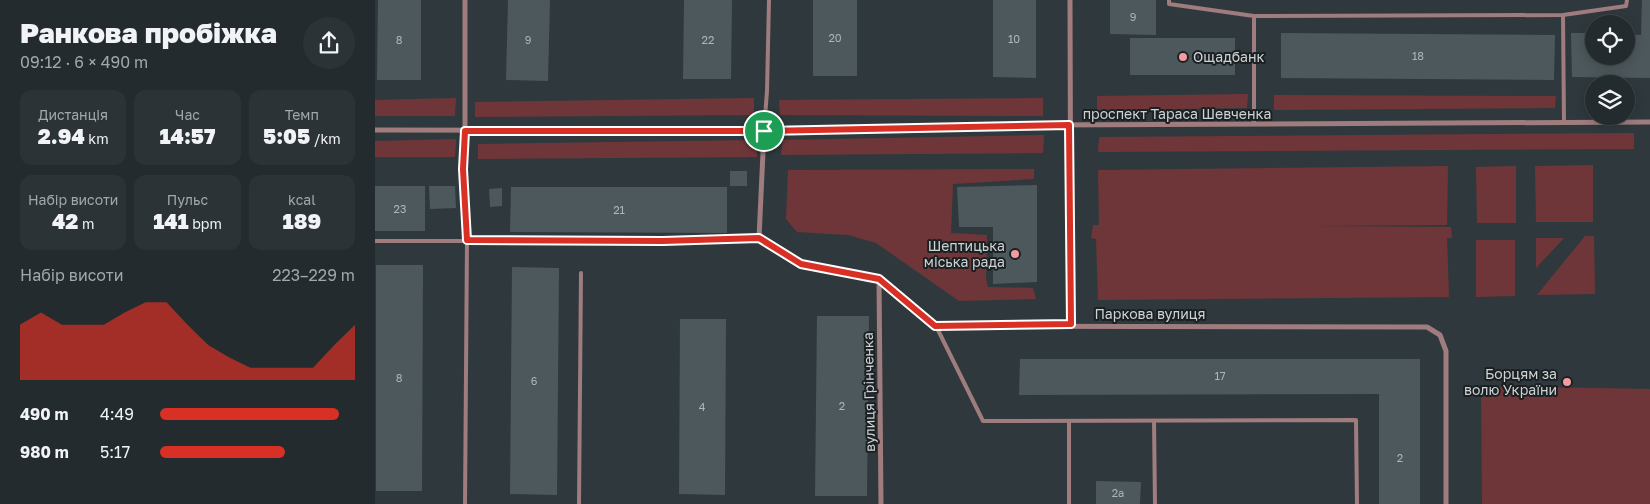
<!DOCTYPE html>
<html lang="uk">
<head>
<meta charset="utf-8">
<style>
  :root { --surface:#232b2e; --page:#2b3336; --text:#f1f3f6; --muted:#a3a7aa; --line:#40474a; --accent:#d93025 }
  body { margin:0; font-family:"Golos Text",sans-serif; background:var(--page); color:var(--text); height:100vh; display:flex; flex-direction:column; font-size:19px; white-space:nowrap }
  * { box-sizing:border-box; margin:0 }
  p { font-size:16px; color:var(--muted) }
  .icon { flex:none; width:28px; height:28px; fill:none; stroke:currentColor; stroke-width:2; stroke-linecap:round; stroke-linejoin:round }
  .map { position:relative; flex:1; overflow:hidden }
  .panel { display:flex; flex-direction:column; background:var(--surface); width:375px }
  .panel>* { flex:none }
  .tools { position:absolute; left:1210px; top:15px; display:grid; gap:10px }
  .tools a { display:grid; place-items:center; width:50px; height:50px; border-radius:50%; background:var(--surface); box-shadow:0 2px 12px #0003,0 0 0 1px var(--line); font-size:25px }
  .pin { position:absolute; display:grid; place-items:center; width:42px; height:42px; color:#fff; margin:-21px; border:2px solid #fff; border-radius:50%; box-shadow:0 1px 5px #0007 }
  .round { display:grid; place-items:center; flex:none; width:52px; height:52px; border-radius:26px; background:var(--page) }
  .summary { display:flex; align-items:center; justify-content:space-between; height:85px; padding:0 20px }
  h1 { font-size:28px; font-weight:800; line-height:38px }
  .stats { display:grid; grid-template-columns:repeat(3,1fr); gap:8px; height:85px; padding:5px 20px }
  .stats div { display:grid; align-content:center; border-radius:12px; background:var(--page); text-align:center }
  .stats b { font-size:21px; font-weight:800 }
  .stats small { font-size:14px; font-weight:400 }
  .stats p { font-size:14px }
  .chart { height:140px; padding:10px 20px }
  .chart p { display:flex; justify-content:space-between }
  .chart svg { width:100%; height:90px; margin-top:5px; fill:var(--accent); opacity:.7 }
  ul { padding:0 20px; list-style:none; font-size:16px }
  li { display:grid; grid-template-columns:80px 60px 1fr; align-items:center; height:38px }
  li i { height:12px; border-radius:6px; background:var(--accent) }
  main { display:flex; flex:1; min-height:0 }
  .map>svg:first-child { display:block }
</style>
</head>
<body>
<main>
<section class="panel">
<div class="summary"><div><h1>Ранкова пробіжка</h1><p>09:12 · 6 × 490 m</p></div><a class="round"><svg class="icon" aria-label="share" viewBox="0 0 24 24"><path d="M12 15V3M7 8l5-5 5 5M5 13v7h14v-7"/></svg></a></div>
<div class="stats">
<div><p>Дистанція</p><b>2.94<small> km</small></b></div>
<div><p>Час</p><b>14:57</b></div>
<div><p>Темп</p><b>5:05<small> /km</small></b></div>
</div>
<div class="stats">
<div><p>Набір висоти</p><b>42<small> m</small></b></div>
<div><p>Пульс</p><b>141<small> bpm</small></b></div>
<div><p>kcal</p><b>189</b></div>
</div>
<div class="chart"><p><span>Набір висоти</span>223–229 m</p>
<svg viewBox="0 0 160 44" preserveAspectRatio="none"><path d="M0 44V17L10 11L20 17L30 17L40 17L50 11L60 6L70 6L80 17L90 27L100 33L110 38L120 38L130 38L140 38L150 27L160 17V44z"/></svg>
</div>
<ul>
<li><b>490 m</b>4:49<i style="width:92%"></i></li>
<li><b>980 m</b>5:17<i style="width:64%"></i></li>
</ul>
</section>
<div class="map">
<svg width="1275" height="504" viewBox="0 0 1275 504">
  <rect width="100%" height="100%" fill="#2f393d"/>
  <g fill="#6f363a">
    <polygon points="873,94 872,108 722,110 722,96"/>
    <polygon points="899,95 1181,96 1180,108 899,110"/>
    <polygon points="81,98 80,116 0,116 0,100"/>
    <polygon points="379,98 379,115 100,117 100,102"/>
    <polygon points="668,98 668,116 405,115 404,100"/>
    <polygon points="1259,133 1259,149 723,152 724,137"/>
    <polygon points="669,135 668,153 406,155 408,140"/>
    <polygon points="81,139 80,157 0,157 0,141"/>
    <polygon points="382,140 382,157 103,159 103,144"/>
    <polygon points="1218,165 1218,222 1161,222 1160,166"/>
    <polygon points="1073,166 1072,225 936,226 1076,227 1077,238 1072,238 1074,297 723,300 721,239 716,238 718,225 724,225 723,170"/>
    <polygon points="1141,166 1141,223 1102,223 1101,167"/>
    <polygon points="659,169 659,179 578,184 576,233 612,235 611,279 613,287 658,288 661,299 584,301 501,243 473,235 422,232 411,219 413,170"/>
    <polygon points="1210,236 1219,236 1220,294 1162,295"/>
    <polygon points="1161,238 1189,238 1161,268"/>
    <polygon points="1101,240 1140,240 1140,296 1101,297"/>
    <polygon points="1106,386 1275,389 1275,504 1107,504"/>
  </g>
  <g fill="#4d585c">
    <polygon points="3,0 46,0 46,80 2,80"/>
    <polygon points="133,0 175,0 173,81 131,80"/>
    <polygon points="309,0 357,0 356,79 308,79"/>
    <rect x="438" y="0" width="44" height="76"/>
    <polygon points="618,0 661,0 661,78 618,77"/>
    <polygon points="735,0 781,0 781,35 735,34"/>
    <polygon points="1267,0 1275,0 1275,78 1197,77 1196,33 1219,33 1219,56 1251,56 1251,34 1266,35"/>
    <polygon points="906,33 1180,35 1179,80 906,78"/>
    <rect x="755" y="38" width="105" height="37"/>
    <rect x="355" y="171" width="17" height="15"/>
    <polygon points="662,185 662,282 618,284 618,227 584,227 582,187"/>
    <rect x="0" y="186" width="50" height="45"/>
    <polygon points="54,186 80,186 81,208 55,209"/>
    <polygon points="136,187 352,187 352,233 135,232"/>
    <polygon points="127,188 127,206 115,207 114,189"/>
    <polygon points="1,265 48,265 47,491 1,491"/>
    <polygon points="137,267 184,268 182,495 135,494"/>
    <polygon points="442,316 494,316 492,496 440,496"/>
    <polygon points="305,319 351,319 350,495 304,494"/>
    <polygon points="645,359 1045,359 1045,504 1004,504 1004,394 644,395"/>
    <polygon points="721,481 766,482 765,504 721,504"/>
  </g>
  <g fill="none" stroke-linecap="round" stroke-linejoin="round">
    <g stroke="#9f7c7d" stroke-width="4">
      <polyline points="794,0 794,4 879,16 1188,15 1251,6 1252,0"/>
      <polyline points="1188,15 1189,123"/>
      <polyline points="879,124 879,16"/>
      <polyline points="389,131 392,91 394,0"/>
      <polyline points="0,241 288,241 384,238"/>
      <polyline points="561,326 608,421 981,420 982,504"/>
      <polyline points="779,421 780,504"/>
      <polyline points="694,422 694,504"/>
      <polyline points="90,504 92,240 89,169 90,131"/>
      <polyline points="204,504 206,273"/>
    </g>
    <g stroke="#9f7c7d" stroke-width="5">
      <polyline points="90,0 90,131"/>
      <polyline points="695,0 696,324"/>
      <polyline points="0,130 389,131 672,125 1275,122"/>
      <polyline points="389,131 384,238 426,264 504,279 561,326 1052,327 1065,335 1071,351 1071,504"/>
      <polyline points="504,279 506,504"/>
    </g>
  </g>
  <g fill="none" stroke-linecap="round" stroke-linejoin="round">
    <defs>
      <polygon id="route" points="694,125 696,324 560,326 504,279 426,264 384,238 288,241 92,240 88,169 90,131 389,131"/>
    </defs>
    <use href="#route" stroke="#fff" stroke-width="10"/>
    <use href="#route" stroke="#d93025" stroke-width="6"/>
  </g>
  <g fill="#f49b9f" stroke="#1b2022" stroke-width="2">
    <circle cx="808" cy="57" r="5"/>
    <circle cx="640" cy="254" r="5"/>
    <circle cx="1192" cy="382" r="5"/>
  </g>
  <g text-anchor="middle" stroke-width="4" stroke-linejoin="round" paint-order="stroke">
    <g font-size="11" fill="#aeb5b8">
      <text x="758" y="21">9</text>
      <text x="460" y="42">20</text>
      <text x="639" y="43">10</text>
      <text x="24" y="44">8</text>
      <text x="153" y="44">9</text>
      <text x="333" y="44">22</text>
      <text x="1043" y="60">18</text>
      <text x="25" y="213">23</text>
      <text x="244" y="214">21</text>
      <text x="845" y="380">17</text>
      <text x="24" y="382">8</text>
      <text x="159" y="385">6</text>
      <text x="467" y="410">2</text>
      <text x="327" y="411">4</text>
      <text x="1025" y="462">2</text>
      <text x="743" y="497">2а</text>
    </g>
    <g font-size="14" fill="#ced4d6" stroke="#1b2022" text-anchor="end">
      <text x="818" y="62" text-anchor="start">Ощадбанк</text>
      <text x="630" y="251">Шептицька<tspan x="630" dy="16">міська рада</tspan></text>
      <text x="1182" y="379">Борцям за<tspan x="1182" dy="16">волю України</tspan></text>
    </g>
    <g font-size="14" fill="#ced4d6" stroke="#1b2022">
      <text x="802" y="119">проспект Тараса Шевченка</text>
      <text x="775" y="319">Паркова вулиця</text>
      <text transform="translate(494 392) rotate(-91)" y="5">вулиця Грінченка</text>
    </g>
  </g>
</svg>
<div class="tools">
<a><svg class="icon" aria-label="locate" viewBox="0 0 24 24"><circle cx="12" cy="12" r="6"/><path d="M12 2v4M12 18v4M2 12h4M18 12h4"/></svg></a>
<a><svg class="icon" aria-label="layers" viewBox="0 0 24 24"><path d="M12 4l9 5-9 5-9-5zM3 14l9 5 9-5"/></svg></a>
</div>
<div class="pin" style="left:389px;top:131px;background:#1e9e55"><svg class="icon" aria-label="arrive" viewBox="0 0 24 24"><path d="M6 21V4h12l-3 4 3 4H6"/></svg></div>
</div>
</main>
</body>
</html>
